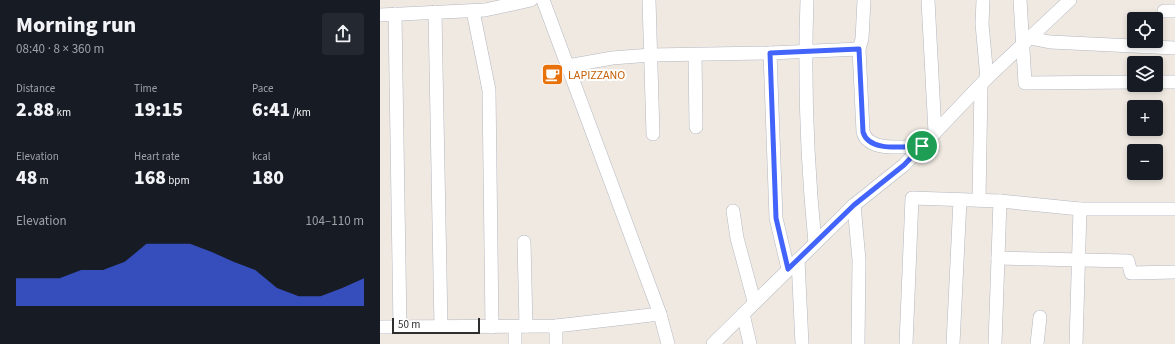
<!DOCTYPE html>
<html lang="en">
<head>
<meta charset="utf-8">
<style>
  :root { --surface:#171b24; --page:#242831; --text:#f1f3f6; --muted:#9ea1a6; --accent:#4264fb }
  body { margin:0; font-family:"Source Sans 3",sans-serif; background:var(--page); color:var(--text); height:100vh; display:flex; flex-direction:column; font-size:15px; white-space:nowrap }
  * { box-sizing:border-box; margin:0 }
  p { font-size:13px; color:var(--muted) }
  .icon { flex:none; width:22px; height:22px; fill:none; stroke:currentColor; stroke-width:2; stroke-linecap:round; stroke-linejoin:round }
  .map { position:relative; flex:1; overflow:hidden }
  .panel { display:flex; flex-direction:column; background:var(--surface); width:380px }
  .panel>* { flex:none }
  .controls { position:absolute; left:747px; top:12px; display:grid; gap:8px }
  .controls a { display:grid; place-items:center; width:36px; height:36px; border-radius:4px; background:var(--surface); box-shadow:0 2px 6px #0003; font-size:20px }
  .scale { position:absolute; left:12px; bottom:10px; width:88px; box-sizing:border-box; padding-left:4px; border:2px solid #2e2e2e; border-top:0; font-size:11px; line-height:14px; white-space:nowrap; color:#2e2e2e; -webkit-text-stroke:3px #fff; paint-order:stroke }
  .pin { position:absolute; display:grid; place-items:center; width:34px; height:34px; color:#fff; margin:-17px; border:2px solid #fff; border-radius:50%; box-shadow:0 1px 4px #0007 }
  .round { display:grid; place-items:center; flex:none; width:42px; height:42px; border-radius:4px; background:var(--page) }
  .head { display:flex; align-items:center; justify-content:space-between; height:68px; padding:0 16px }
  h1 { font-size:22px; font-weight:800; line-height:30px }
  .figures { display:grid; grid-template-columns:repeat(3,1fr); gap:6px; height:68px; padding:4px 16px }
  .figures div { display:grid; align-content:center }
  .figures b { font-size:20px; font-weight:800 }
  .figures small { font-size:11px; font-weight:400 }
  .figures p { font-size:11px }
  .chart { height:112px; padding:8px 16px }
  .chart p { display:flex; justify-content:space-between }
  .chart svg { width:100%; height:72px; margin-top:4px; fill:var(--accent); opacity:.7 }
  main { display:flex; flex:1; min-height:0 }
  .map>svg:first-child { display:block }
</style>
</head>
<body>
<main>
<section class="panel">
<div class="head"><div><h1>Morning run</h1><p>08:40 · 8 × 360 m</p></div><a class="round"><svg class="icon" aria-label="share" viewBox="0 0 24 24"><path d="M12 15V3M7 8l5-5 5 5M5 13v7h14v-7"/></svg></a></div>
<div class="figures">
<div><p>Distance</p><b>2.88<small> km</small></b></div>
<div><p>Time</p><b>19:15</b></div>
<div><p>Pace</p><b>6:41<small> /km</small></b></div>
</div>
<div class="figures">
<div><p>Elevation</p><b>48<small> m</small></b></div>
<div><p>Heart rate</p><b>168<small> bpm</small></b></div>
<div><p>kcal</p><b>180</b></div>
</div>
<div class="chart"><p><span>Elevation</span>104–110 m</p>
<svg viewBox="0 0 160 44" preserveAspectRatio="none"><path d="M0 44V27L10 27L20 27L30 22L40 22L50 17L60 6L70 6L80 6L90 11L100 17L110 22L120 33L130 38L140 38L150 33L160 27V44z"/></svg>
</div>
</section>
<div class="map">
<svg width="795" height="344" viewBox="0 0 795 344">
  <rect width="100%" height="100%" fill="#efe9e1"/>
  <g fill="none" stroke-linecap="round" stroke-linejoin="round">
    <defs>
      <g id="minor">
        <polyline points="163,0 280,314 288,344"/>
        <polyline points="269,0 273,134"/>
        <path d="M427 0C424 81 427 162 435 243"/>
        <path d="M484 0 482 39 479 49 483 132C489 153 525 146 542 146"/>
        <polyline points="548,0 555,133"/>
        <polyline points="603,0 602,24 607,78"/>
        <polyline points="640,0 645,83 754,82"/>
        <polyline points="93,11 109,90 112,327"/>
        <polyline points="784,11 795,11"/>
        <polyline points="55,12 61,327"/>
        <polyline points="15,14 20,327"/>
        <polyline points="0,15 105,10 151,0"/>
        <polyline points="650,38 670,42 795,48"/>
        <polyline points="390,53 396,218 408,269"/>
        <polyline points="315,55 316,127"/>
        <polyline points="188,66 232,58 271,55 390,53 479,49"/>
        <polyline points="776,82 795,82"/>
        <polyline points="599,200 601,85"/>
        <polyline points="474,205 479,260 478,344"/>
        <polyline points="353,211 357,238 374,301"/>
        <polyline points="144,242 146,326"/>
        <polyline points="618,258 748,261 751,273 795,272"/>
        <polyline points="418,260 422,344"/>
        <polyline points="363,314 370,344"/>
        <polyline points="176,326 176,344"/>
        <polyline points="0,327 176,326 280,314"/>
        <polyline points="135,344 135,327"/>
        <polyline points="333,344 474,205 524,165 607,78 690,0"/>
        <polyline points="526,344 532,198 620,201 700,209 795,209"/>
        <polyline points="573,344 580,200"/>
        <polyline points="615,344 620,201"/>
        <polyline points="657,344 660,317"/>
        <polyline points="696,344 700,209"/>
      </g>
    </defs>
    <use href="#minor" stroke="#b4b7c1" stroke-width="14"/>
    <use href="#minor" stroke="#fff" stroke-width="13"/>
  </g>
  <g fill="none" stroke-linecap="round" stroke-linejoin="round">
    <defs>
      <path id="route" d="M479 49 483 132C489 153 525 146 542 146L524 165 474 205 408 269 396 218 390 53Z"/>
    </defs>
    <use href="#route" stroke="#fff" stroke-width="8"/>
    <use href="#route" stroke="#4264fb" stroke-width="5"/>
  </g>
  <defs>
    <symbol id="cafe-square" viewBox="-11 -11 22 22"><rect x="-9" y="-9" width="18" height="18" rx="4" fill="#e8710a" stroke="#fff"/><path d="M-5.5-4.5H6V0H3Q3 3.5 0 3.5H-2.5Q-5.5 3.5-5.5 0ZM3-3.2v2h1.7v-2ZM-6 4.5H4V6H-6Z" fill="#fff"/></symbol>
  </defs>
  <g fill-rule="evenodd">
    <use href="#cafe-square" x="160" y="62" width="25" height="25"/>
  </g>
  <g text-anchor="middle" stroke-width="4" stroke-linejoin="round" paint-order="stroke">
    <g font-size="12" fill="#c56008" stroke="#fff" text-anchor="start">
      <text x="188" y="79">LAPIZZANO</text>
    </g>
  </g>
</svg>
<div class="controls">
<a><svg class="icon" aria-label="locate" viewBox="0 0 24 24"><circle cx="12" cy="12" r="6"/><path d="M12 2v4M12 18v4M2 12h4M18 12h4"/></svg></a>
<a><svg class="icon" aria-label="layers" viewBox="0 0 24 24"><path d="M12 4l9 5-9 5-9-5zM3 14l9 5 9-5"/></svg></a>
<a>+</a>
<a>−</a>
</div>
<div class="scale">50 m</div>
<div class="pin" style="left:542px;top:146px;background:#1e9e55"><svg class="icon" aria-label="arrive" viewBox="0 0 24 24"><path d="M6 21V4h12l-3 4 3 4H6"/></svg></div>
</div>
</main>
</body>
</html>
